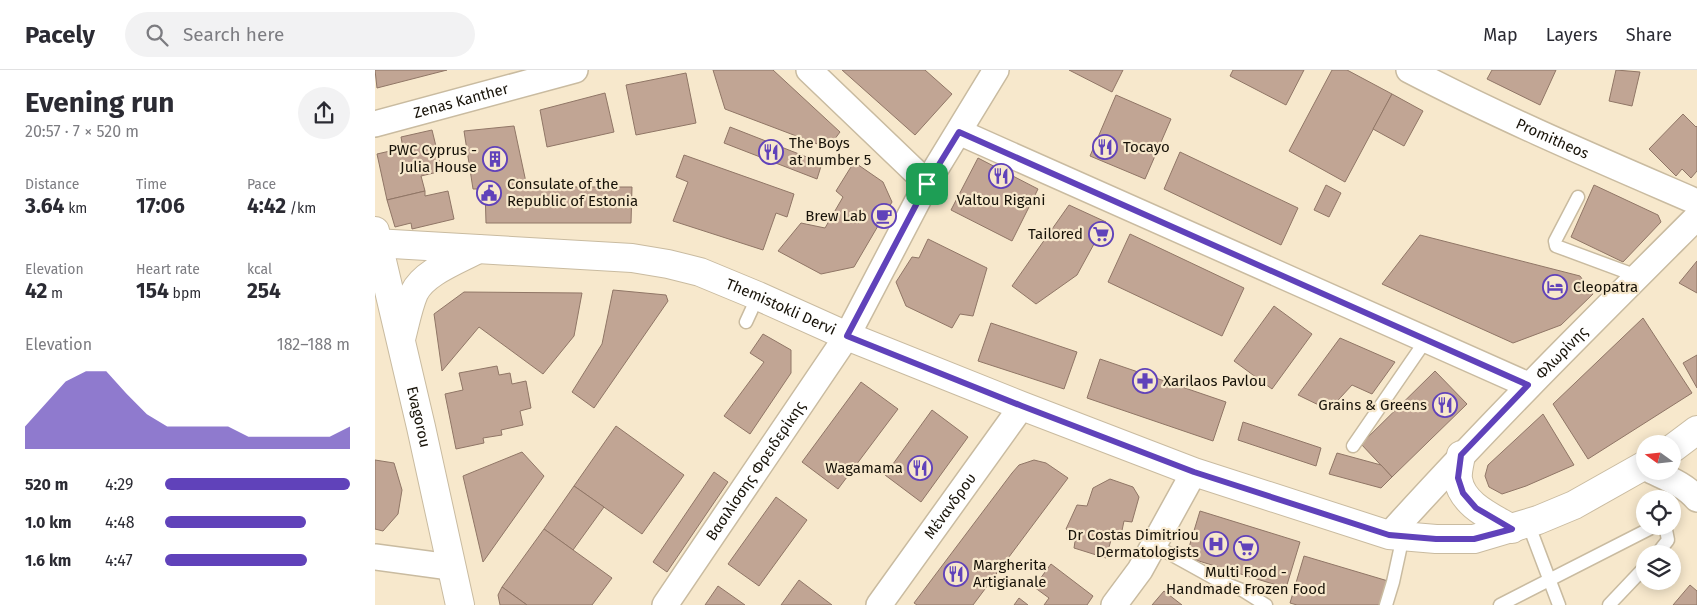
<!DOCTYPE html>
<html lang="en">
<head>
<meta charset="utf-8">
<style>
  :root { --surface:#fff; --page:#f2f2f3; --text:#2b2b33; --muted:#7c7c81; --line:#e1e1e2; --accent:#6042ba }
  body { margin:0; font-family:"Fira Sans",sans-serif; background:var(--page); color:var(--text); height:100vh; display:flex; flex-direction:column; font-size:19px; white-space:nowrap }
  * { box-sizing:border-box; margin:0 }
  p { font-size:16px; color:var(--muted) }
  .icon { flex:none; width:28px; height:28px; fill:none; stroke:currentColor; stroke-width:2; stroke-linecap:round; stroke-linejoin:round }
  .map { position:relative; flex:1; overflow:hidden }
  .details { display:flex; flex-direction:column; background:var(--surface); width:375px }
  .details>* { flex:none }
  .needle { width:32px; rotate:285deg }
  .buttons { position:absolute; left:1261px; top:365px; display:grid; gap:10px }
  .buttons a { display:grid; place-items:center; width:45px; height:45px; border-radius:50%; background:var(--surface); box-shadow:0 2px 12px #0003; font-size:25px }
  .pin { position:absolute; display:grid; place-items:center; width:42px; height:42px; color:#fff; margin:-21px; border-radius:10px; box-shadow:0 2px 8px #0006 }
  .round { display:grid; place-items:center; flex:none; width:52px; height:52px; border-radius:26px; background:var(--page) }
  .head { display:flex; align-items:center; justify-content:space-between; height:85px; padding:0 25px }
  h1 { font-size:28px; font-weight:700; line-height:38px }
  .figures { display:grid; grid-template-columns:repeat(3,1fr); gap:8px; height:85px; padding:5px 25px }
  .figures div { display:grid; align-content:center }
  .figures b { font-size:21px; font-weight:700 }
  .figures small { font-size:14px; font-weight:400 }
  .figures p { font-size:14px }
  .chart { height:140px; padding:10px 25px }
  .chart p { display:flex; justify-content:space-between }
  .chart svg { width:100%; height:90px; margin-top:5px; fill:var(--accent); opacity:.7 }
  ul { padding:0 25px; list-style:none; font-size:16px }
  li { display:grid; grid-template-columns:80px 60px 1fr; align-items:center; height:38px }
  li i { height:12px; border-radius:6px; background:var(--accent) }
  header { display:flex; align-items:center; gap:30px; box-sizing:border-box; height:70px; padding:0 25px; background:var(--surface); border-bottom:1px solid var(--line) }
  header strong { font-size:24px }
  nav { display:flex; gap:28px; margin-inline-start:auto; font-size:18px }
  .search { width:350px; height:45px; background:var(--page); display:flex; align-items:center; gap:12px; box-sizing:border-box; padding:0 18px; border-radius:28px; color:var(--muted); font-size:19px }
  main { display:flex; flex:1; min-height:0 }
  .map>svg:first-child { display:block }
</style>
</head>
<body>
<header>
<strong>Pacely</strong>
<div class="search"><svg class="icon" aria-label="search" viewBox="0 0 24 24"><circle cx="10" cy="10" r="6"/><path d="M15 15l6 6"/></svg>Search here</div>
<nav><a>Map</a><a>Layers</a><a>Share</a></nav>
</header>
<main>
<section class="details">
<div class="head"><div><h1>Evening run</h1><p>20:57 · 7 × 520 m</p></div><a class="round"><svg class="icon" aria-label="share" viewBox="0 0 24 24"><path d="M12 15V3M7 8l5-5 5 5M5 13v7h14v-7"/></svg></a></div>
<div class="figures">
<div><p>Distance</p><b>3.64<small> km</small></b></div>
<div><p>Time</p><b>17:06</b></div>
<div><p>Pace</p><b>4:42<small> /km</small></b></div>
</div>
<div class="figures">
<div><p>Elevation</p><b>42<small> m</small></b></div>
<div><p>Heart rate</p><b>154<small> bpm</small></b></div>
<div><p>kcal</p><b>254</b></div>
</div>
<div class="chart"><p><span>Elevation</span>182–188 m</p>
<svg viewBox="0 0 160 44" preserveAspectRatio="none"><path d="M0 44V33L10 22L20 11L30 6L40 6L50 17L60 27L70 33L80 33L90 33L100 33L110 38L120 38L130 38L140 38L150 38L160 33V44z"/></svg>
</div>
<ul>
<li><b>520 m</b>4:29<i style="width:100%"></i></li>
<li><b>1.0 km</b>4:48<i style="width:76%"></i></li>
<li><b>1.6 km</b>4:47<i style="width:77%"></i></li>
</ul>
</section>
<div class="map">
<svg width="1322" height="535" viewBox="0 0 1322 535">
  <rect width="100%" height="100%" fill="#f7e8cc"/>
  <g fill="#c1a594" stroke="#907666">
    <polygon points="0,0 72,0 2,18"/>
    <polygon points="338,0 398,0 465,62 453,78 350,39"/>
    <polygon points="467,0 550,0 577,24 540,65"/>
    <polygon points="694,0 748,0 737,22"/>
    <polygon points="858,0 929,0 911,35 855,6"/>
    <polygon points="957,0 972,0 1017,24 970,112 914,81"/>
    <polygon points="1117,0 1181,0 1165,35 1112,9"/>
    <polygon points="1241,0 1265,2 1257,36 1234,31"/>
    <polygon points="311,3 321,53 261,65 251,15"/>
    <polygon points="230,23 239,62 172,77 165,40"/>
    <polygon points="1017,24 1048,41 1029,76 998,59"/>
    <polygon points="741,25 796,49 770,109 715,86"/>
    <polygon points="1308,44 1321,57 1322,56 1322,101 1316,108 1307,99 1301,106 1274,79"/>
    <polygon points="139,56 152,117 257,117 256,153 111,153 110,119 98,119 89,61"/>
    <polygon points="355,57 447,93 442,109 349,73"/>
    <polygon points="57,60 67,101 46,106 50,121 12,130 2,84 28,78 26,67"/>
    <polygon points="805,82 923,138 906,175 789,119"/>
    <polygon points="309,85 419,124 412,147 401,143 388,180 298,151 313,112 301,107"/>
    <polygon points="603,88 663,119 637,171 576,140"/>
    <polygon points="479,92 508,112 517,132 479,197 446,204 403,181 426,153 450,158 468,127 461,121"/>
    <polygon points="951,115 966,123 954,147 939,140"/>
    <polygon points="1219,115 1283,145 1286,152 1248,192 1196,167"/>
    <polygon points="50,121 50,126 73,121 79,149 37,159 36,153 20,157 12,130"/>
    <polygon points="694,135 731,152 702,205 661,234 637,216"/>
    <polygon points="755,164 869,218 847,266 733,212"/>
    <polygon points="1045,165 1205,206 1218,224 1186,255 1138,273 1007,214"/>
    <polygon points="553,169 612,198 598,246 585,244 577,258 531,236 521,212 537,187 544,188"/>
    <polygon points="1322,191 1322,223 1304,213"/>
    <polygon points="238,220 291,225 293,231 219,338 197,322 227,274"/>
    <polygon points="89,222 207,223 199,266 168,304 104,257 67,301 59,244"/>
    <polygon points="899,236 937,264 897,319 859,291"/>
    <polygon points="1268,248 1317,323 1213,389 1178,334"/>
    <polygon points="616,253 702,282 689,319 603,291"/>
    <polygon points="388,264 416,280 416,303 375,364 349,346 389,292 375,283"/>
    <polygon points="965,268 1020,292 997,324 977,315 954,340 923,325"/>
    <polygon points="1322,285 1322,318 1308,293"/>
    <polygon points="725,289 851,332 838,371 712,328"/>
    <polygon points="122,296 124,305 135,303 137,314 151,311 156,338 145,341 148,355 126,360 127,365 108,368 109,373 81,379 70,324 88,320 84,303"/>
    <polygon points="1060,301 1092,334 1017,407 986,374"/>
    <polygon points="486,312 523,339 463,419 427,392"/>
    <polygon points="557,340 593,367 546,432 510,405"/>
    <polygon points="1168,344 1199,395 1151,416 1127,424 1114,417 1110,406 1113,395"/>
    <polygon points="868,352 946,378 941,396 863,370"/>
    <polygon points="241,356 309,405 267,464 199,416"/>
    <polygon points="147,382 169,406 108,492 88,406"/>
    <polygon points="962,383 1006,395 1017,407 1006,418 954,404"/>
    <polygon points="0,390 19,393 27,420 23,444 8,461 0,459"/>
    <polygon points="659,390 671,393 693,408 598,535 542,535 539,533 637,403 644,395"/>
    <polygon points="339,402 353,412 292,502 278,492"/>
    <polygon points="735,409 758,417 764,427 757,452 749,451 745,470 736,470 731,488 699,478 701,465 691,459 702,435 712,436 718,418"/>
    <polygon points="199,416 229,437 198,480 169,459"/>
    <polygon points="401,427 432,450 384,516 353,494"/>
    <polygon points="825,441 925,472 911,518 811,487"/>
    <polygon points="169,459 237,508 217,535 152,535 127,517"/>
    <polygon points="929,486 1013,511 1006,535 922,535 915,533"/>
    <polygon points="676,494 718,526 712,535 669,535 674,528 659,517"/>
    <polygon points="424,510 457,535 406,535"/>
    <polygon points="1315,515 1322,521 1322,535 1298,535"/>
    <polygon points="343,516 370,535 330,535"/>
    <polygon points="127,517 152,535 125,535 123,525"/>
    <polygon points="789,521 807,535 777,535"/>
    <polygon points="644,528 653,535 639,535"/>
  </g>
  <g fill="none" stroke-linecap="round" stroke-linejoin="round">
    <defs>
      <g id="service">
        <polyline points="1203,127 1180,171 1181,176 1262,206"/>
        <polyline points="371,252 383,226"/>
        <polyline points="978,376 1051,270"/>
        <polyline points="1153,453 1184,535"/>
        <polyline points="779,475 844,511 867,520 891,535"/>
        <polyline points="1282,484 1293,470 1291,460 1282,456"/>
        <polyline points="1011,535 1018,512 1028,466"/>
        <polyline points="1125,535 1280,456"/>
        <polyline points="1234,535 1270,497"/>
      </g>
      <g id="minor">
        <polyline points="434,0 552,113"/>
        <path id="s1" d="M1034 0C1128 49 1225 90 1322 132"/>
        <path id="s2" d="M0 54 200 0"/>
        <polyline points="584,62 1153,315"/>
        <path d="M1277 401C1294 409 1310 415 1322 429"/>
        <path id="s3" d="M1014 465C1113 355 1218 251 1322 147"/>
        <polyline points="0,487 75,497"/>
        <path id="s4" d="M290 535 472 266 552 113 621 0"/>
        <path id="s5" d="M504 535 647 336"/>
        <polyline points="739,535 765,500 819,402"/>
      </g>
      <g id="tertiary">
        <path id="s6" d="M0 161 46 357 85 535"/>
      </g>
      <g id="secondary">
        <path id="s7" d="M0 173 257 188 293 194 325 202 383 226 472 266 647 336 819 402 1014 465 1061 469H1099L1163 450 1199 435 1270 395"/>
        <path d="M26 269C30 254 33 237 39 223 49 202 83 190 103 179"/>
        <polyline points="1298,378 1322,360"/>
        <path d="M1086 385C1085 392 1082 402 1083 409 1087 435 1117 447 1137 459"/>
      </g>
    </defs>
    <use href="#service" stroke="#c9bba0" stroke-width="15"/>
    <use href="#minor" stroke="#c9bba0" stroke-width="28"/>
    <use href="#tertiary" stroke="#c9bba0" stroke-width="30"/>
    <use href="#secondary" stroke="#c9bba0" stroke-width="30"/>
    <use href="#service" stroke="#fff" stroke-width="12"/>
    <use href="#minor" stroke="#fff" stroke-width="25"/>
    <use href="#tertiary" stroke="#fff" stroke-width="28"/>
    <use href="#secondary" stroke="#fff" stroke-width="28"/>
  </g>
  <g fill="none" stroke-linecap="round" stroke-linejoin="round">
    <defs>
      <polygon id="route" points="584,62 1153,315 1086,385 1083,408 1088,423 1101,438 1137,459 1099,469 1061,469 1014,465 819,402 647,336 472,266 552,114"/>
    </defs>
    <use href="#route" stroke="#fff" stroke-width="10"/>
    <use href="#route" stroke="#6042ba" stroke-width="6"/>
  </g>
  <defs>
    <symbol id="restaurant-ring" viewBox="-11 -11 22 22"><circle r="9.5" fill="#f7e8cc" stroke="#6042ba" stroke-width="1.5"/><path d="M-5-6h1v4h1v-4h1v4h1v-4h1v5L-1.5 .5V6h-2V.5L-5-1ZM5-6V6H3V1.5H1.5Q1.5-4 5-6Z" fill="#6042ba"/></symbol>
    <symbol id="building-ring" viewBox="-11 -11 22 22"><circle r="9.5" fill="#f7e8cc" stroke="#6042ba" stroke-width="1.5"/><path d="M-4-6H4V6H1V3H-1V6H-4ZM-2.5-4.3h1.7v1.8h-1.7ZM.8-4.3h1.7v1.8H.8ZM-2.5-1h1.7V.8h-1.7ZM.8-1h1.7V.8H.8Z" fill="#6042ba"/></symbol>
    <symbol id="civic-ring" viewBox="-11 -11 22 22"><circle r="9.5" fill="#f7e8cc" stroke="#6042ba" stroke-width="1.5"/><path d="M-.6-6.5H3V-4.5H.6V-3L4-1V1h2V6H-6V1h2V-1L-.6-3ZM-1.2 2.5V6h2.4V2.5Z" fill="#6042ba"/></symbol>
    <symbol id="cafe-ring" viewBox="-11 -11 22 22"><circle r="9.5" fill="#f7e8cc" stroke="#6042ba" stroke-width="1.5"/><path d="M-5.5-4.5H6V0H3Q3 3.5 0 3.5H-2.5Q-5.5 3.5-5.5 0ZM3-3.2v2h1.7v-2ZM-6 4.5H4V6H-6Z" fill="#6042ba"/></symbol>
    <symbol id="supermarket-ring" viewBox="-11 -11 22 22"><circle r="9.5" fill="#f7e8cc" stroke="#6042ba" stroke-width="1.5"/><path d="M-6-5.5h2.5l.6 2H6L4.5 2H-2.5L-4.4-4H-6ZM-1.5 3.2a1.3 1.3 0 1 0 .1 0ZM3 3.2a1.3 1.3 0 1 0 .1 0Z" fill="#6042ba"/></symbol>
    <symbol id="hotel-ring" viewBox="-11 -11 22 22"><circle r="9.5" fill="#f7e8cc" stroke="#6042ba" stroke-width="1.5"/><path d="M-6-4.5h1.5V1H6V5H4.5V3h-9V5H-6ZM-4 0a1.8 1.8 0 1 1 3.6 0ZM.5 0V-2.5h3Q6-2.5 6 0Z" fill="#6042ba"/></symbol>
    <symbol id="pharmacy-ring" viewBox="-11 -11 22 22"><circle r="9.5" fill="#f7e8cc" stroke="#6042ba" stroke-width="1.5"/><path d="M-2-6h4v4h4v4h-4v4h-4v-4h-4v-4h4Z" fill="#6042ba"/></symbol>
    <symbol id="hospital-ring" viewBox="-11 -11 22 22"><circle r="9.5" fill="#f7e8cc" stroke="#6042ba" stroke-width="1.5"/><path d="M-5-5h3v3.5h4V-5h3V5h-3V1.5h-4V5h-3Z" fill="#6042ba"/></symbol>
  </defs>
  <g fill-rule="evenodd">
    <use href="#restaurant-ring" x="716" y="63" width="28" height="28"/>
    <use href="#restaurant-ring" x="382" y="68" width="28" height="28"/>
    <use href="#building-ring" x="106" y="75" width="28" height="28"/>
    <use href="#restaurant-ring" x="612" y="92" width="28" height="28"/>
    <use href="#civic-ring" x="100" y="109" width="28" height="28"/>
    <use href="#cafe-ring" x="495" y="132" width="28" height="28"/>
    <use href="#supermarket-ring" x="712" y="150" width="28" height="28"/>
    <use href="#hotel-ring" x="1166" y="203" width="28" height="28"/>
    <use href="#pharmacy-ring" x="756" y="297" width="28" height="28"/>
    <use href="#restaurant-ring" x="1056" y="321" width="28" height="28"/>
    <use href="#restaurant-ring" x="531" y="384" width="28" height="28"/>
    <use href="#hospital-ring" x="827" y="460" width="28" height="28"/>
    <use href="#supermarket-ring" x="857" y="464" width="28" height="28"/>
    <use href="#restaurant-ring" x="567" y="490" width="28" height="28"/>
  </g>
  <g text-anchor="middle" stroke-width="4.5" stroke-linejoin="round" paint-order="stroke">
    <g font-size="15" fill="#181309" stroke="#f7e8cc">
      <text dy="5" stroke="none"><textPath href="#s2" startOffset="89">Zenas Kanther</textPath></text>
      <text dy="5" stroke="none"><textPath href="#s1" startOffset="159">Promitheos</textPath></text>
      <text dy="5" stroke="none"><textPath href="#s7" startOffset="415">Themistokli Dervi</textPath></text>
      <text dy="5" stroke="none"><textPath href="#s3" startOffset="251">Φλωρίνης</textPath></text>
      <text dy="5" stroke="none"><textPath href="#s6" startOffset="191">Evagorou</textPath></text>
      <text dy="5" stroke="none"><textPath href="#s4" startOffset="162">Βασιλίσσης Φρειδερίκης</textPath></text>
      <text dy="5" stroke="none"><textPath href="#s5" startOffset="122">Μένανδρου</textPath></text>
    </g>
    <g font-size="15" fill="#181309" stroke="#f7e8cc" text-anchor="start">
      <text x="414" y="78">The Boys<tspan x="414" dy="17">at number 5</tspan></text>
      <text x="748" y="82">Tocayo</text>
      <text x="102" y="85" text-anchor="end">PWC Cyprus -<tspan x="102" dy="17">Julia House</tspan></text>
      <text x="132" y="119">Consulate of the<tspan x="132" dy="17">Republic of Estonia</tspan></text>
      <text x="626" y="135" text-anchor="middle">Valtou Rigani</text>
      <text x="492" y="151" text-anchor="end">Brew Lab</text>
      <text x="708" y="169" text-anchor="end">Tailored</text>
      <text x="1198" y="222">Cleopatra</text>
      <text x="788" y="316">Xarilaos Pavlou</text>
      <text x="1052" y="340" text-anchor="end">Grains &amp; Greens</text>
      <text x="528" y="403" text-anchor="end">Wagamama</text>
      <text x="824" y="470" text-anchor="end">Dr Costas Dimitriou<tspan x="824" dy="17">Dermatologists</tspan></text>
      <text x="598" y="500">Margherita<tspan x="598" dy="17">Artigianale</tspan></text>
      <text x="871" y="507" text-anchor="middle">Multi Food -<tspan x="871" dy="17">Handmade Frozen Food</tspan></text>
    </g>
  </g>
</svg>
<div class="buttons">
<a><svg class="needle" viewBox="-14 -14 28 28"><path d="M0-13l5 13h-10z" fill="#e53935"/><path d="M0 13l5-13h-10z" fill="#7c7c81"/></svg></a>
<a><svg class="icon" aria-label="locate" viewBox="0 0 24 24"><circle cx="12" cy="12" r="6"/><path d="M12 2v4M12 18v4M2 12h4M18 12h4"/></svg></a>
<a><svg class="icon" aria-label="layers" viewBox="0 0 24 24"><path d="M12 4l9 5-9 5-9-5zM3 14l9 5 9-5"/></svg></a>
</div>
<div class="pin" style="left:552px;top:114px;background:#1e9e55"><svg class="icon" aria-label="arrive" viewBox="0 0 24 24"><path d="M6 21V4h12l-3 4 3 4H6"/></svg></div>
</div>
</main>
</body>
</html>
